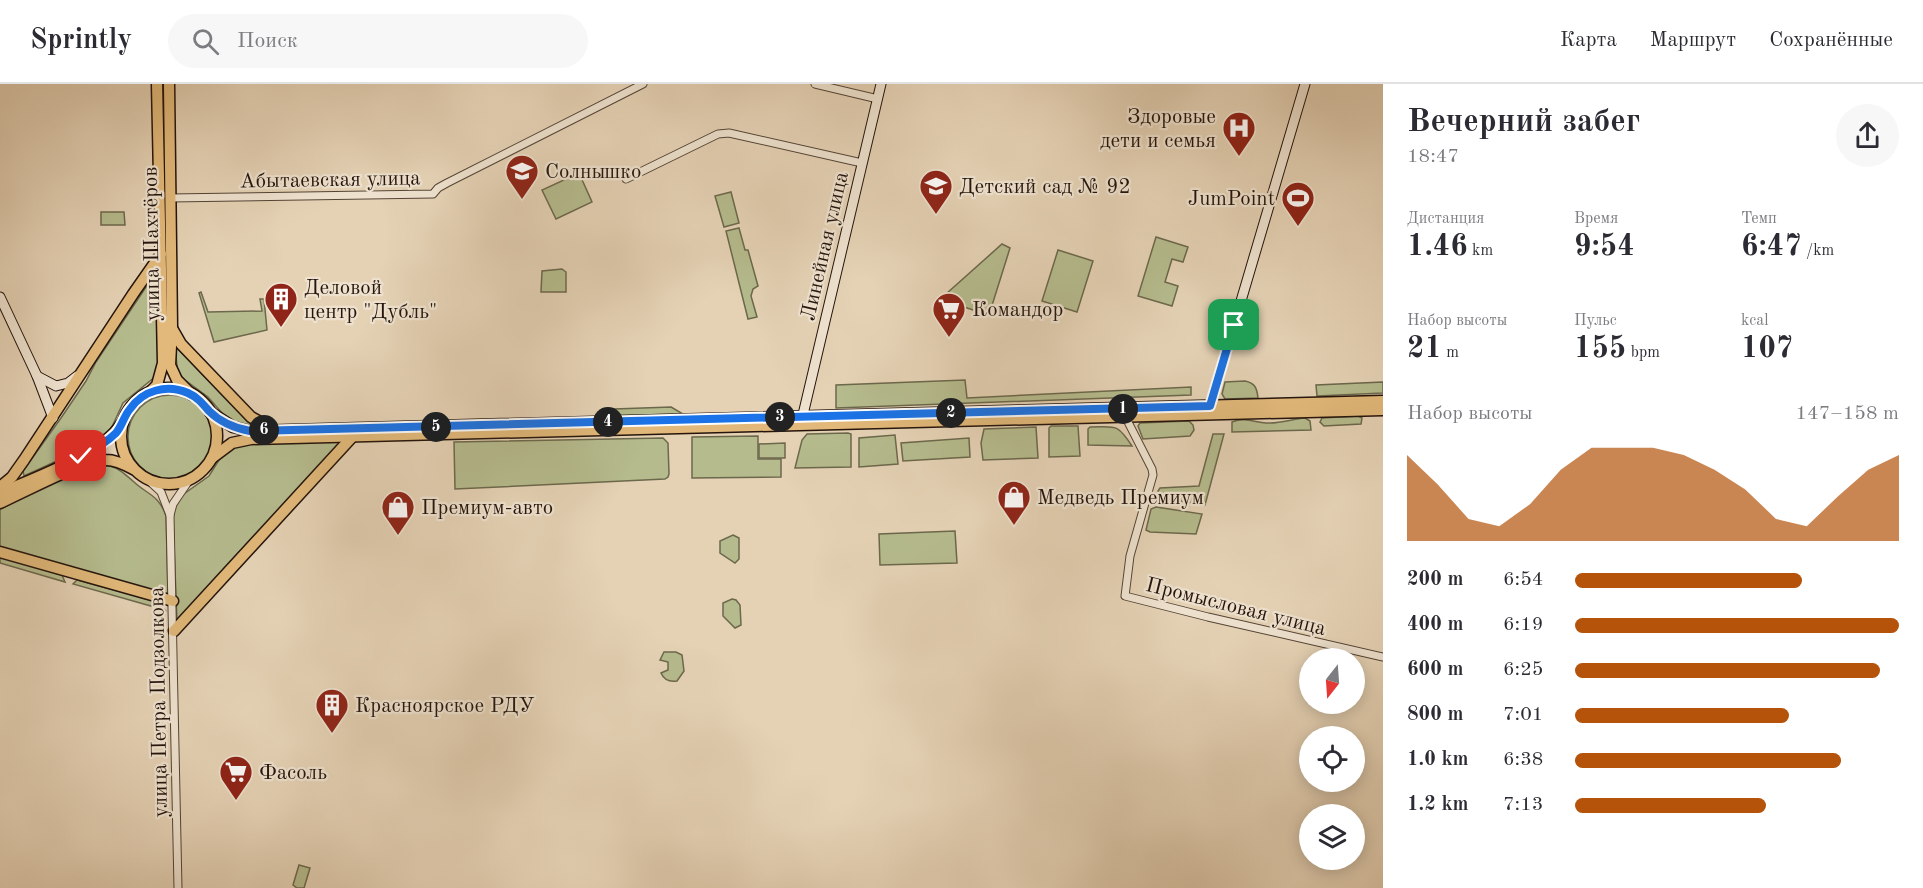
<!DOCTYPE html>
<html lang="ru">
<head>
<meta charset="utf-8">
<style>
  :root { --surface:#fff; --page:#f7f7f7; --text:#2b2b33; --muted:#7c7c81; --line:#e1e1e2; --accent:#b45309 }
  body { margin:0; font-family:"Old Standard TT",serif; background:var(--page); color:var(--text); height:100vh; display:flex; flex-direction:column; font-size:22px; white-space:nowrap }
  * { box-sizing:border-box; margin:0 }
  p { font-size:20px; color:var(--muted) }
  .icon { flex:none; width:33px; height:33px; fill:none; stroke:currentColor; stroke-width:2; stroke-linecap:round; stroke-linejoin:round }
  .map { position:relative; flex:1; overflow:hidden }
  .details { display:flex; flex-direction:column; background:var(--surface); width:540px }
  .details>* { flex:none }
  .needle { width:39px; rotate:197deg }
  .controls { position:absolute; left:1299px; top:564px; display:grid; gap:12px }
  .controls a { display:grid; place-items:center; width:66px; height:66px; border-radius:50%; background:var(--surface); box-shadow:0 3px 15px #0003; font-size:30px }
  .pin { position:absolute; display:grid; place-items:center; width:51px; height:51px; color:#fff; margin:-26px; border-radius:12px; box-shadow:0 3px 9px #0006 }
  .km { position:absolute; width:30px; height:30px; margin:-15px; border-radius:50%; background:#222; color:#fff; font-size:16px; line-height:30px; text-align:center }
  .round { display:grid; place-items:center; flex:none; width:63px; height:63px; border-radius:32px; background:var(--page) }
  .head { display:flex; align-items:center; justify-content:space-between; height:102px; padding:0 24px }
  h1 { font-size:33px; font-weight:800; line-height:45px }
  .stats { display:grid; grid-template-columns:repeat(3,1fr); gap:9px; height:102px; padding:6px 24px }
  .stats div { display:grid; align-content:center }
  .stats b { font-size:30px; font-weight:800 }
  .stats small { font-size:16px; font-weight:400 }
  .stats p { font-size:16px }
  .chart { height:168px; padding:12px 24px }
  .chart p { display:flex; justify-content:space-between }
  .chart svg { width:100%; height:108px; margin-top:6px; fill:var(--accent); opacity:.7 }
  ul { padding:0 24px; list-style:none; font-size:20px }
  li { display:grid; grid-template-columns:96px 72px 1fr; align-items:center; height:45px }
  li i { height:15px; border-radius:8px; background:var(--accent) }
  header { display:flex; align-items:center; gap:36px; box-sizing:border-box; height:84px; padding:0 30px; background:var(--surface); border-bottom:2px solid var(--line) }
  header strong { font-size:28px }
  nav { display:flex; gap:33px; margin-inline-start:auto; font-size:21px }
  .search { width:420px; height:54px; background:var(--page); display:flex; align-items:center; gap:15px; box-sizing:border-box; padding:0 21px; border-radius:33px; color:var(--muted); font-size:22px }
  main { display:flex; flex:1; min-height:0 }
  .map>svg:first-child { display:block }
</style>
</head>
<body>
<header>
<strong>Sprintly</strong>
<div class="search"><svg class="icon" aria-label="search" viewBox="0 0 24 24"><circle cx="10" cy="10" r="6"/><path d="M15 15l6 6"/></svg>Поиск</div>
<nav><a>Карта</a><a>Маршрут</a><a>Сохранённые</a></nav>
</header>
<main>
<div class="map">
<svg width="1383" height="804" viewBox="0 0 1383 804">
  <rect width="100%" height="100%" fill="#e5d2b5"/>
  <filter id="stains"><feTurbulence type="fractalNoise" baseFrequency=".00333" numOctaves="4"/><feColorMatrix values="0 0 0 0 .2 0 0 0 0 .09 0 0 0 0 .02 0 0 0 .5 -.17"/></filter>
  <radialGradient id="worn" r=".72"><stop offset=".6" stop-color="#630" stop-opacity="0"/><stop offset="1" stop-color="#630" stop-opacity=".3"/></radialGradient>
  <g fill="#b5bb8d" stroke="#6c684c" stroke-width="1.5">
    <polygon points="579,89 592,118 556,135 542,106"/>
    <polygon points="731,108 739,139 724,143 715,112"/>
    <polygon points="101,128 124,128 125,141 101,141"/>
    <polygon points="739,144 745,166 748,166 758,202 753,205 751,212 757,233 748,235 726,147"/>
    <polygon points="1156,153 1188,163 1183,178 1172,175 1165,198 1178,202 1172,222 1138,212"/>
    <polygon points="1002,160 1010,164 989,231 942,216 946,210"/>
    <polygon points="1058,166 1093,177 1077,228 1042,217"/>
    <polygon points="562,185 566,188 566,208 541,208 542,187"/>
    <polygon points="152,194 156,199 160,268 156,292 123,319 110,347 94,360 24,392 23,387 61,334 86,297 96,278"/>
    <polygon points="201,208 208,228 262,227 260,215 264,215 267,246 214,258 199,209"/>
    <polygon points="177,264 253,343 229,337 208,313 185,296 178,289 175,265"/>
    <polygon points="965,296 967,314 1191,303 1191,311 836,324 836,301"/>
    <path d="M1245 297C1255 299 1257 304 1258 314L1225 315 1222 310 1225 298Z"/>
    <polygon points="1383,298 1383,309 1317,312 1316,301"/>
    <circle cx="170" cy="353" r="42"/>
    <polygon points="671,323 683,330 603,332 614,325"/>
    <polygon points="1358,332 1362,334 1361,340 1324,342 1320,338 1322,334"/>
    <path d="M1305 334 1310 337 1311 346 1232 348V338C1244 333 1254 338 1266 339 1279 340 1292 335 1305 334Z"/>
    <polygon points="1189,337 1193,341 1194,346 1190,352 1143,355 1138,342 1140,339"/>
    <polygon points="1051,342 1078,342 1080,372 1049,373 1049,344"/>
    <polygon points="1036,343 1038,374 983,376 981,359 984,345"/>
    <path d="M1090 343C1116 343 1117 339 1132 362L1088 361V345Z"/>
    <polygon points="848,349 851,350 851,383 795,384 802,356 807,350"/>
    <polygon points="1213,350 1224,350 1205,421 1161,414 1158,407 1160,404 1199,402"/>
    <polygon points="895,351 898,380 859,383 859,354"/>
    <polygon points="758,352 758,375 781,375 781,393 692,394 692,353"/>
    <polygon points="663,354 668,359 669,390 668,393 665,395 455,405 454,358"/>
    <polygon points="969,354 970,373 903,377 901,359"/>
    <polygon points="344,355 177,538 173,434 174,426 181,412 209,392 224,368 238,360"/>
    <polygon points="785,359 785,374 759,374 759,360"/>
    <path d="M100 381C117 381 122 388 134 398 148 411 159 411 166 432L168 511 0 464V425L90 383Z"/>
    <polygon points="1156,423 1202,430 1196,450 1150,448 1146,446 1151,425"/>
    <polygon points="955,447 957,479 880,481 879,450"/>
    <polygon points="733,451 739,454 739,475 735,479 720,469 720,457"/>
    <polygon points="0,473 62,491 65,498 0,479"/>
    <polygon points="77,496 158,518 165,526 73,500"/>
    <polygon points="732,515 736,516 740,521 741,541 735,544 723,532 723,519"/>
    <path d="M664 568H676L682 571 684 587 677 597C670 598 664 596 661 589L668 586V578L660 576Z"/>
    <polygon points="299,781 310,784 304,804 297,804 293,801"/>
  </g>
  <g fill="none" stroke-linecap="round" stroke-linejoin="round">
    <defs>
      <g id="street">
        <polyline points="815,0 878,15"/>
        <polyline points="626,95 718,50 729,49 862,79"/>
        <polyline points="170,114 433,110 438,104 447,99 643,0"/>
        <polyline points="1126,334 1152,385 1153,391 1130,472 1125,512 1208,533 1383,573"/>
        <polyline points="148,396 161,408 170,431"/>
        <polyline points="178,804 170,431 173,420 190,395"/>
      </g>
      <g id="secondary">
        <polyline points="0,213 37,292 53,334"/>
        <polyline points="37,292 56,302 68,299 77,292"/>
        <polyline points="1210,322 1305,0"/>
        <polyline points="801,339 881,0"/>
      </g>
      <g id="primary">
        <polyline points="169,0 172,243 170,281 177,296 192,311"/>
        <polyline points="173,246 181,260 251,333 271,344"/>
        <circle cx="169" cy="352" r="48"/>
        <polyline points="149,309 157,301 163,279 157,0"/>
        <polyline points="210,328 233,343 250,347 1383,317"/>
        <polyline points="212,374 232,359 251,355 1383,326"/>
        <polyline points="0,403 12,393 24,376 133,210 161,170"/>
        <path d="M0 409C32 395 104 369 121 340"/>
        <path d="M0 419C22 409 85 375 106 376 115 376 124 380 133 385"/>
        <polyline points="0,468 173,517"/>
        <polyline points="174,547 353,352"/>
      </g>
    </defs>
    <use href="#street" stroke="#544436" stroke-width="9"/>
    <use href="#secondary" stroke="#24140c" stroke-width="11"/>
    <use href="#primary" stroke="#24140c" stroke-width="13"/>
    <use href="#street" stroke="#eee2cf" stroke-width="7"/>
    <use href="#secondary" stroke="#eee2cf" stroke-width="9"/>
    <use href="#primary" stroke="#e2b97a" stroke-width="10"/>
  </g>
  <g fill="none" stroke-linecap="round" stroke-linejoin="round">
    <defs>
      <path id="route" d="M81 372C93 366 106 359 116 349 122 342 124 332 130 325 143 306 167 300 188 309 197 313 202 319 209 327 220 338 234 344 250 347L1210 322 1234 241"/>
    </defs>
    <use href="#route" stroke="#fff" stroke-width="12"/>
    <use href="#route" stroke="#1a73e8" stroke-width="8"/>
  </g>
  <defs>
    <symbol id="hospital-pin" viewBox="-11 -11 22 30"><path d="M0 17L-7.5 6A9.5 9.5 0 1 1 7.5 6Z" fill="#8f2418" stroke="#eee2cf"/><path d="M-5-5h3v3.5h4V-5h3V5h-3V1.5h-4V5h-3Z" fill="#fff"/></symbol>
    <symbol id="school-pin" viewBox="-11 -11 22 30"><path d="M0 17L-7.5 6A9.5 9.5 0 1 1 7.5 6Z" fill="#8f2418" stroke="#eee2cf"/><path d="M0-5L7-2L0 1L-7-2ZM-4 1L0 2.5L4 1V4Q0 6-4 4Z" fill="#fff"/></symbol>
    <symbol id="stadium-pin" viewBox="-11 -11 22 30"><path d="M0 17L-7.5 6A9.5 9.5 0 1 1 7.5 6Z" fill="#8f2418" stroke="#eee2cf"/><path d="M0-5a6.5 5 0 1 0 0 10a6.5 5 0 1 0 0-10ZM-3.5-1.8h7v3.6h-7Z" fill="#fff"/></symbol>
    <symbol id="building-pin" viewBox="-11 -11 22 30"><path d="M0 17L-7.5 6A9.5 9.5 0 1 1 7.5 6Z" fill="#8f2418" stroke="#eee2cf"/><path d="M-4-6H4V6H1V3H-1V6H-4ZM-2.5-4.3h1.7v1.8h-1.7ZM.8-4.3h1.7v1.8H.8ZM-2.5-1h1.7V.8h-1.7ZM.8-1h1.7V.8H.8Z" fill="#fff"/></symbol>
    <symbol id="supermarket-pin" viewBox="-11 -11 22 30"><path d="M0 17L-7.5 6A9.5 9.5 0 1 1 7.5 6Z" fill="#8f2418" stroke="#eee2cf"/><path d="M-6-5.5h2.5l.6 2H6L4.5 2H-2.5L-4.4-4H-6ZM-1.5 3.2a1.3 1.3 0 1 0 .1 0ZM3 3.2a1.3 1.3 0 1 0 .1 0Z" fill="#fff"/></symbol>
    <symbol id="shop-pin" viewBox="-11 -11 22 30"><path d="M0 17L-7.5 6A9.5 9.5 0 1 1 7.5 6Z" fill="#8f2418" stroke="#eee2cf"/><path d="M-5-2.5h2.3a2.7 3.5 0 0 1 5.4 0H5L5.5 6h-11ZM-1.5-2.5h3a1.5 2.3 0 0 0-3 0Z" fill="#fff"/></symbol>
  </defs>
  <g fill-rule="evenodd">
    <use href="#hospital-pin" x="1220" y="25" width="38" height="52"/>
    <use href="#school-pin" x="503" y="68" width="38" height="52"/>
    <use href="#school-pin" x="917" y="83" width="38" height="52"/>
    <use href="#stadium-pin" x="1279" y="95" width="38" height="52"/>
    <use href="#building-pin" x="262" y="196" width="38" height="52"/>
    <use href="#supermarket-pin" x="930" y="206" width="38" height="52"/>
    <use href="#shop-pin" x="995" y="394" width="38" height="52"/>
    <use href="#shop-pin" x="379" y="404" width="38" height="52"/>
    <use href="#building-pin" x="313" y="602" width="38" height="52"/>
    <use href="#supermarket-pin" x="217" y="669" width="38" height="52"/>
  </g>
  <g text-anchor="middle" stroke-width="4.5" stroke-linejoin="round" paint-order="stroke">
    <g font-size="21" fill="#24140c" stroke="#eee2cf" text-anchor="start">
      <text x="1216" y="39" text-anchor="end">Здоровые<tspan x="1216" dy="24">дети и семья</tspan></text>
      <text x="545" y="94">Солнышко</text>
      <text x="959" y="109">Детский сад № 92</text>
      <text x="1275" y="121" text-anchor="end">JumPoint</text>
      <text x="304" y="210">Деловой<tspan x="304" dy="24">центр "Дубль"</tspan></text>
      <text x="972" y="232">Командор</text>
      <text x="1037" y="420">Медведь Премиум</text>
      <text x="421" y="430">Премиум-авто</text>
      <text x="355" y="628">Красноярское РДУ</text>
      <text x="259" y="695">Фасоль</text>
    </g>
    <g font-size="21" fill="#24140c" stroke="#eee2cf">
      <text transform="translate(330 95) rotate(-1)" y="7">Абытаевская улица</text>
      <text transform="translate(151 160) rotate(-91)" y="7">улица Шахтёров</text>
      <text transform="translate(824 162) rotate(-77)" y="7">Линейная улица</text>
      <text transform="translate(1236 522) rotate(14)" y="7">Промысловая улица</text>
      <text transform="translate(158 618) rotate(-91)" y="7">улица Петра Подзолкова</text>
    </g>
  </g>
  <rect width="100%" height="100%" filter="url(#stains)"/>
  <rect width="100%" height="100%" fill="url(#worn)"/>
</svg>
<div class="controls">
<a><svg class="needle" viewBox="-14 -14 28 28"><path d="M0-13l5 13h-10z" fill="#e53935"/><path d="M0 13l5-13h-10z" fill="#7c7c81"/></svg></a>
<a><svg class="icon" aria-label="locate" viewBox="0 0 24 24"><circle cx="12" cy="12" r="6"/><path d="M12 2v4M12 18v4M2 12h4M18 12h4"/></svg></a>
<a><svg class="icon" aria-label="layers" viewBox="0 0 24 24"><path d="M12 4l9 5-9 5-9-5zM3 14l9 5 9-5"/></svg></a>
</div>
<div class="pin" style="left:1234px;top:241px;background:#1e9e55"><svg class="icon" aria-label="arrive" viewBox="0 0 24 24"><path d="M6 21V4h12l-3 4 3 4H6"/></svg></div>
<div class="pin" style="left:81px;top:372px;background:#d93025"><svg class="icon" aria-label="check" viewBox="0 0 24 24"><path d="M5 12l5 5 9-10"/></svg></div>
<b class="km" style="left:1123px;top:325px">1</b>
<b class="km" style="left:951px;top:329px">2</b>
<b class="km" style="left:780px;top:333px">3</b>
<b class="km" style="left:608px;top:338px">4</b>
<b class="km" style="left:436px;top:343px">5</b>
<b class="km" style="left:264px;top:346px">6</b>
</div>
<section class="details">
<div class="head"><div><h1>Вечерний забег</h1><p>18:47</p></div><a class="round"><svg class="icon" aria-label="share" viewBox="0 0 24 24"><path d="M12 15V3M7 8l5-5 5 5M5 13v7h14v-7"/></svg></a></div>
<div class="stats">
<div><p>Дистанция</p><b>1.46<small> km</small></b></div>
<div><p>Время</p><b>9:54</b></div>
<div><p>Темп</p><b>6:47<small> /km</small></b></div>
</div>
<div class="stats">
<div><p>Набор высоты</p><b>21<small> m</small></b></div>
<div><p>Пульс</p><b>155<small> bpm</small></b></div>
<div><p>kcal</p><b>107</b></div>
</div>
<div class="chart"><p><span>Набор высоты</span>147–158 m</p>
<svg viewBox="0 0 160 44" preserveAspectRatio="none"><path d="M0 44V9L10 21L20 35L30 38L40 29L50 15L60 6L70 6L80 6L90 9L100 15L110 23L120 35L130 38L140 26L150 15L160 9V44z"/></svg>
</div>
<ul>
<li><b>200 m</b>6:54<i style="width:70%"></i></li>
<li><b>400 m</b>6:19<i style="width:100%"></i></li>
<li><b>600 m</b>6:25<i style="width:94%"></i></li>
<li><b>800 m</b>7:01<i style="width:66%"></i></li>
<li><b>1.0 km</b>6:38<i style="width:82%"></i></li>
<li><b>1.2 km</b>7:13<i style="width:59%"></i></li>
</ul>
</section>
</main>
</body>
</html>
